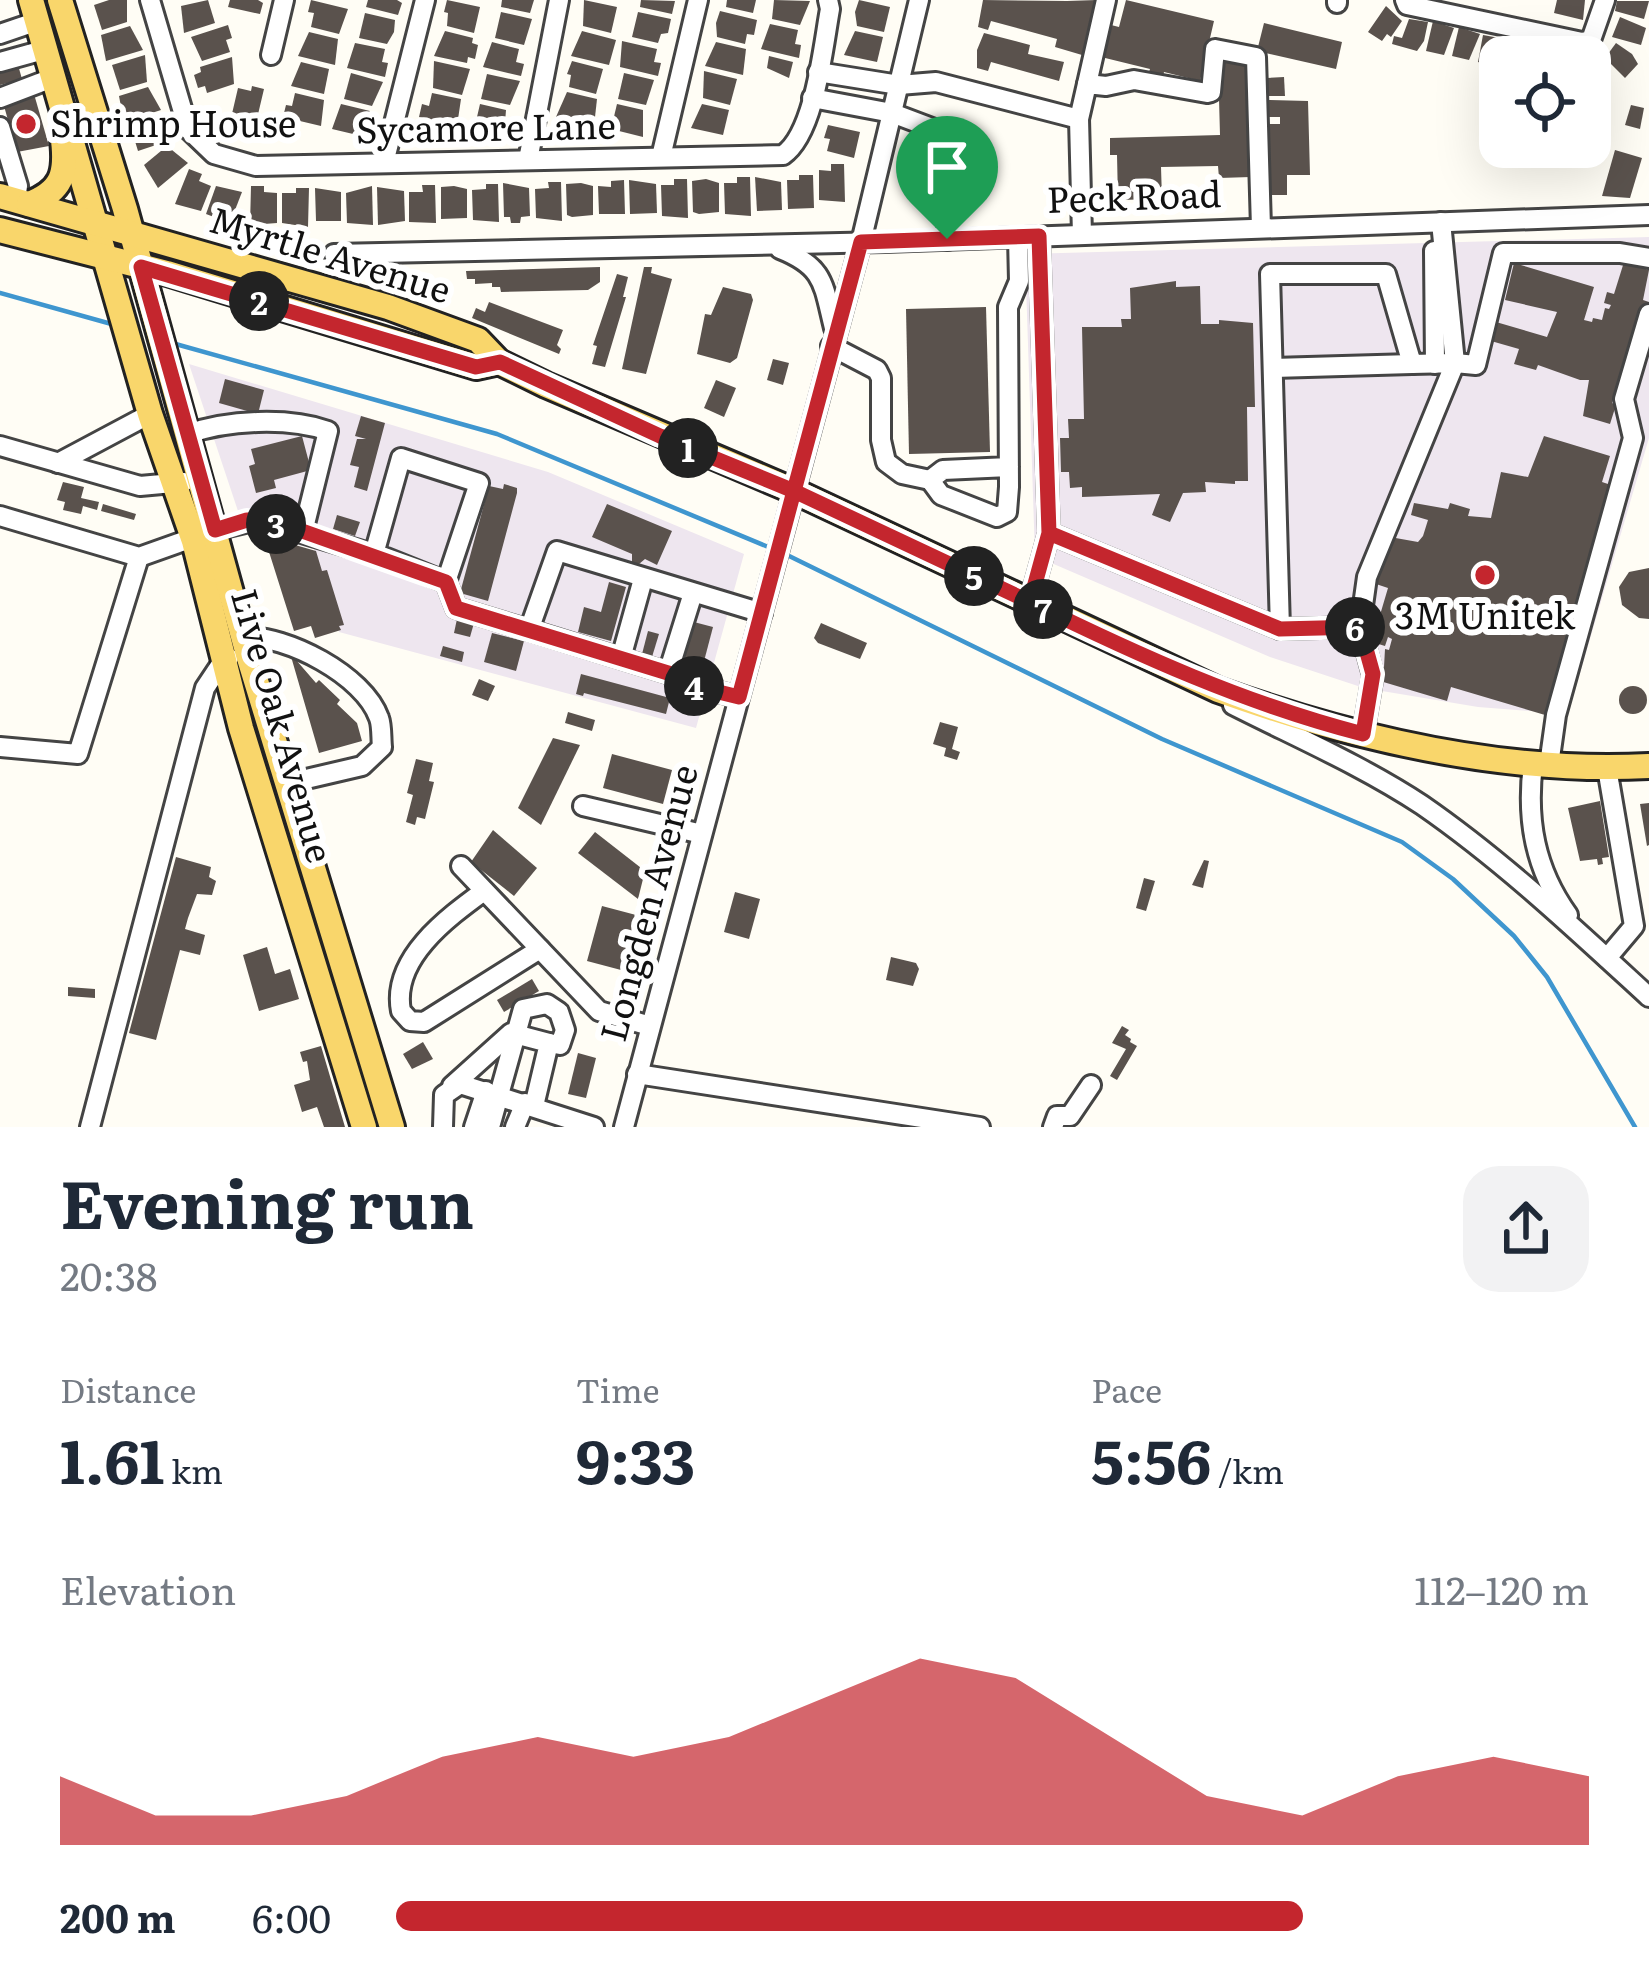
<!DOCTYPE html>
<html lang="en">
<head>
<meta charset="utf-8">
<style>
  :root { --surface:#fff; --page:#f2f2f3; --text:#1f2937; --muted:#747a83; --accent:#c4262e }
  body { margin:0; font-family:Literata,serif; background:var(--page); color:var(--text); height:100vh; display:flex; flex-direction:column; font-size:45px; white-space:nowrap }
  * { box-sizing:border-box; margin:0 }
  p { font-size:39px; color:var(--muted) }
  .icon { flex:none; width:66px; height:66px; fill:none; stroke:currentColor; stroke-width:2; stroke-linecap:round; stroke-linejoin:round }
  .map { position:relative; height:1127px; overflow:hidden }
  .side { display:flex; flex-direction:column; background:var(--surface); flex:1 }
  .side>* { flex:none }
  .controls { position:absolute; left:1479px; top:36px; display:grid; gap:24px }
  .controls a { display:grid; place-items:center; width:132px; height:132px; border-radius:24px; background:var(--surface); box-shadow:0 12px 48px #0002; font-size:60px }
  .pin { position:absolute; display:grid; place-items:center; width:102px; height:102px; color:#fff; margin:-123px -51px; border-radius:50% 50% 50% 0; rotate:-45deg; box-shadow:0 0 12px #0007 }
  .pin .icon { rotate:45deg }
  .km { position:absolute; width:60px; height:60px; margin:-30px; border-radius:50%; background:#222; color:#fff; font-size:33px; line-height:60px; text-align:center }
  .round { display:grid; place-items:center; flex:none; width:126px; height:126px; border-radius:36px; background:var(--page) }
  .head { display:flex; align-items:center; justify-content:space-between; height:204px; padding:0 60px }
  h1 { font-size:66px; font-weight:700; line-height:90px }
  .metrics { display:grid; grid-template-columns:repeat(3,1fr); gap:18px; height:204px; padding:12px 60px }
  .metrics div { display:grid; align-content:center }
  .metrics b { font-size:60px; font-weight:700 }
  .metrics small { font-size:33px; font-weight:400 }
  .metrics p { font-size:33px }
  .chart { height:336px; padding:24px 60px }
  .chart p { display:flex; justify-content:space-between }
  .chart svg { width:100%; height:216px; margin-top:12px; fill:var(--accent); opacity:.7 }
  ul { padding:0 60px; list-style:none; font-size:39px }
  li { display:grid; grid-template-columns:192px 144px 1fr; align-items:center; height:90px }
  li i { height:30px; border-radius:15px; background:var(--accent) }
  .map>svg:first-child { display:block }
</style>
</head>
<body>
<div class="map">
<svg width="1649" height="1127" viewBox="0 0 1649 1127">
  <rect width="100%" height="100%" fill="#fffdf5"/>
  <g fill="#eee6ef">
    <polygon points="1649,237 1649,438 1568,714 1478,707 1364,688 1270,657 1035,556 1025,254"/>
    <polygon points="189,364 548,472 744,554 696,728 339,632 314,549 245,532"/>
  </g>
  <g fill="none" stroke-linecap="round" stroke-linejoin="round">
    <g stroke="#3f96cf" stroke-width="4.5">
      <polyline points="0,293 115,325"/>
      <polyline points="172,343 497,434 773,549"/>
      <polyline points="783,553 1162,739 1402,842 1453,879 1514,936 1547,977 1635,1127"/>
    </g>
  </g>
  <g fill="#5a524d">
    <polygon points="109,0 127,0 127,22 102,30 94,5"/>
    <polygon points="208,0 215,23 184,33 181,6"/>
    <polygon points="230,0 258,0 263,3 260,14 228,7"/>
    <polygon points="311,0 348,9 339,34 311,27 314,13 308,12"/>
    <polygon points="368,0 397,0 402,3 398,15 366,7"/>
    <polygon points="447,0 480,7 474,33 447,26 448,13 444,12"/>
    <polygon points="502,0 534,0 530,13 501,7"/>
    <polygon points="584,0 617,7 611,33 583,26"/>
    <polygon points="641,0 675,1 672,14 640,7"/>
    <polygon points="727,0 756,0 753,13 726,7"/>
    <polygon points="774,0 810,1 800,25 772,19"/>
    <polygon points="859,0 890,7 884,32 857,26 855,12"/>
    <polygon points="983,0 1067,1 1097,0 1082,55 1055,47 1057,39 991,21 988,30 978,27"/>
    <polygon points="1126,0 1214,21 1200,81 1164,72 1163,76 1149,72 1150,69 1097,56 1103,23 1119,27"/>
    <polygon points="1557,0 1585,0 1583,20 1554,13"/>
    <polygon points="1617,1 1649,1 1644,19 1615,11"/>
    <polygon points="1386,6 1402,21 1391,37 1387,34 1382,41 1368,32"/>
    <polygon points="720,11 757,20 754,35 747,34 745,44 717,37 716,23"/>
    <polygon points="501,12 532,19 524,45 495,38"/>
    <polygon points="638,12 671,19 668,33 661,34 658,43 632,37"/>
    <polygon points="365,13 395,20 394,32 387,44 359,38"/>
    <polygon points="1620,17 1646,28 1641,45 1612,37"/>
    <polygon points="1409,19 1428,22 1424,41 1417,51 1392,44 1394,36 1402,38"/>
    <polygon points="1433,21 1454,28 1444,55 1426,51"/>
    <polygon points="1264,23 1342,42 1336,69 1257,51"/>
    <polygon points="770,24 798,30 795,44 801,45 799,58 761,49"/>
    <polygon points="228,25 232,38 226,40 230,52 202,61 191,37"/>
    <polygon points="130,26 143,50 106,61 101,35"/>
    <polygon points="1459,27 1480,34 1469,60 1452,56"/>
    <polygon points="445,31 473,38 472,43 478,45 475,59 468,57 467,63 434,56"/>
    <polygon points="582,31 616,40 609,65 571,56"/>
    <polygon points="855,31 883,37 877,62 844,55"/>
    <polygon points="309,32 338,39 335,65 298,56"/>
    <polygon points="984,33 1030,45 1028,54 1064,62 1059,81 991,62 988,71 977,68 977,50"/>
    <polygon points="1483,35 1505,39 1502,57 1494,67 1478,62"/>
    <polygon points="1510,37 1531,44 1528,57 1506,57"/>
    <polygon points="622,41 657,49 654,62 661,63 658,76 620,67"/>
    <polygon points="492,42 519,49 516,62 524,64 521,76 483,67"/>
    <polygon points="716,42 746,49 743,75 705,66"/>
    <polygon points="355,43 385,49 382,62 388,63 385,77 347,68"/>
    <polygon points="1616,43 1632,54 1638,64 1625,78 1605,58"/>
    <polygon points="145,55 147,82 120,90 112,65"/>
    <polygon points="769,56 793,62 789,78 767,68"/>
    <polygon points="232,57 234,84 207,93 205,86 198,88 194,75 201,72 200,67"/>
    <polygon points="1601,58 1608,76 1607,88 1590,92 1590,61"/>
    <polygon points="434,61 470,69 462,95 433,88"/>
    <polygon points="572,61 603,69 596,94 569,87 571,75 567,74"/>
    <polygon points="301,62 329,69 324,94 291,86"/>
    <polygon points="1248,62 1251,177 1219,178 1218,166 1161,167 1162,199 1118,200 1117,155 1110,155 1110,138 1220,135 1218,63"/>
    <polygon points="18,65 22,79 0,85 0,71"/>
    <polygon points="704,71 737,79 730,105 703,98"/>
    <polygon points="351,73 383,82 372,106 344,99"/>
    <polygon points="624,73 654,80 646,105 618,99"/>
    <polygon points="487,74 520,81 510,105 481,99"/>
    <polygon points="1284,77 1285,96 1267,96 1267,78"/>
    <polygon points="252,86 264,89 255,127 231,118 238,88 251,91"/>
    <polygon points="148,87 161,110 124,122 119,96"/>
    <polygon points="567,92 597,99 594,126 556,117"/>
    <polygon points="295,93 324,100 321,126 283,117 286,105 292,106"/>
    <polygon points="432,93 461,99 457,126 419,117 422,104 429,106"/>
    <polygon points="34,94 49,146 17,152 4,106"/>
    <polygon points="1267,100 1308,101 1310,175 1287,175 1287,195 1269,195 1266,124 1280,124 1280,117 1268,117"/>
    <polygon points="341,104 370,111 367,124 373,125 370,138 332,129"/>
    <polygon points="480,104 506,110 505,123 510,124 507,137 474,130"/>
    <polygon points="617,104 643,110 643,137 611,129"/>
    <polygon points="702,104 729,110 723,135 691,128"/>
    <polygon points="1631,105 1644,108 1640,129 1625,125"/>
    <polygon points="160,116 166,129 162,130 165,142 138,151 130,125"/>
    <polygon points="828,125 860,132 854,158 827,151 830,139 824,138"/>
    <polygon points="167,146 188,163 158,188 144,165"/>
    <polygon points="1615,150 1642,158 1630,198 1602,196"/>
    <polygon points="831,164 844,164 845,202 819,200 819,170 831,171"/>
    <polygon points="189,169 202,174 199,181 211,186 201,211 175,204"/>
    <polygon points="799,175 813,175 814,208 788,209 787,180 799,180"/>
    <polygon points="737,177 750,177 751,216 725,214 724,183 737,183"/>
    <polygon points="755,177 781,182 782,210 757,211"/>
    <polygon points="674,179 687,179 688,218 662,216 661,185 674,185"/>
    <polygon points="706,179 719,183 719,212 699,214 693,212 692,181"/>
    <polygon points="624,180 625,214 599,214 598,186 611,187 611,181"/>
    <polygon points="629,180 656,184 657,213 630,214"/>
    <polygon points="548,182 561,182 562,221 536,218 535,189 549,188"/>
    <polygon points="503,183 529,188 530,216 521,217 520,223 511,223 510,217 504,217"/>
    <polygon points="581,183 593,186 593,215 572,217 567,215 566,184"/>
    <polygon points="486,184 498,184 499,222 473,220 472,190 486,189"/>
    <polygon points="422,185 435,185 436,223 409,222 409,192 423,192"/>
    <polygon points="216,186 242,192 230,223 206,214"/>
    <polygon points="251,186 264,186 264,192 277,193 277,223 250,225"/>
    <polygon points="372,186 373,225 347,223 346,193"/>
    <polygon points="454,186 467,189 467,218 441,219 441,187"/>
    <polygon points="377,187 404,191 405,221 378,225"/>
    <polygon points="296,188 309,188 308,227 282,223 282,193 296,193"/>
    <polygon points="315,188 341,192 341,221 316,221"/>
    <polygon points="1624,262 1649,270 1643,300 1649,302 1649,314 1639,312 1612,403 1616,405 1610,424 1583,416 1589,380 1580,380 1538,365 1536,370 1514,364 1519,349 1491,341 1496,322 1547,337 1557,312 1505,300 1514,263 1594,287 1584,320 1592,322 1593,318 1602,320 1605,308 1609,309 1611,305 1604,303 1607,292 1614,294"/>
    <polygon points="600,267 600,282 588,290 501,292 500,287 492,287 492,283 475,284 475,279 467,279 466,271"/>
    <polygon points="644,267 652,267 651,273 672,279 646,374 622,369"/>
    <polygon points="416,272 413,296 353,274 353,273"/>
    <polygon points="617,274 628,277 623,297 626,297 605,367 592,364 597,346 593,345"/>
    <polygon points="1176,281 1176,287 1200,286 1201,324 1219,324 1219,320 1253,323 1255,407 1247,407 1248,481 1235,481 1235,484 1205,482 1206,492 1183,493 1170,522 1152,515 1160,494 1082,497 1082,487 1070,488 1069,472 1061,472 1060,438 1069,438 1068,419 1084,419 1082,327 1122,327 1121,319 1131,319 1130,288"/>
    <polygon points="723,287 751,294 753,300 737,358 730,363 697,354 705,314 711,315"/>
    <polygon points="489,302 563,330 557,345 561,349 559,354 472,318 476,308 485,312"/>
    <polygon points="986,307 990,452 909,454 906,309"/>
    <polygon points="773,359 789,363 783,385 767,380"/>
    <polygon points="225,379 264,390 258,414 219,403"/>
    <polygon points="716,380 736,388 724,417 704,408"/>
    <polygon points="361,416 385,423 367,491 354,487 359,467 350,465 357,439 366,439 355,436"/>
    <polygon points="302,436 311,470 274,480 276,488 256,493 249,466 255,464 251,449"/>
    <polygon points="1544,436 1610,456 1602,482 1611,485 1545,715 1451,687 1447,701 1380,681 1383,671 1379,670 1384,667 1385,649 1389,650 1392,639 1388,637 1385,646 1372,642 1388,588 1376,584 1390,537 1418,542 1423,536 1428,520 1411,515 1414,503 1448,509 1450,503 1470,509 1468,516 1491,518 1501,472 1528,477"/>
    <polygon points="63,482 84,487 81,498 99,502 97,510 83,506 81,514 63,510 65,502 57,500"/>
    <polygon points="504,484 517,488 517,493 488,601 460,593 489,486 503,489"/>
    <polygon points="103,504 136,514 134,520 101,511"/>
    <polygon points="607,504 672,531 657,565 645,559 639,564 632,562 632,554 592,537"/>
    <polygon points="337,515 360,522 355,536 333,529"/>
    <polygon points="264,536 316,551 322,571 327,570 344,625 339,626 341,630 315,638 311,626 294,631"/>
    <polygon points="1649,568 1649,619 1639,618 1622,605 1619,587 1629,572"/>
    <polygon points="609,582 626,587 611,641 578,632 584,607 601,612"/>
    <polygon points="457,619 474,623 470,637 454,633"/>
    <polygon points="690,621 713,627 703,665 680,659"/>
    <polygon points="821,623 867,643 860,659 818,643 814,638"/>
    <polygon points="648,631 659,634 652,657 642,654"/>
    <polygon points="492,633 524,641 516,671 484,662"/>
    <polygon points="443,646 464,652 462,662 440,656"/>
    <polygon points="290,653 316,683 319,680 340,700 337,704 357,723 362,741 319,753"/>
    <polygon points="581,674 670,698 666,714 584,693 583,696 576,694"/>
    <polygon points="479,679 495,686 488,701 472,695"/>
    <circle cx="1633" cy="700" r="14"/>
    <polygon points="568,712 595,720 592,731 565,723"/>
    <polygon points="940,722 958,727 952,749 960,752 957,760 944,756 946,748 933,744"/>
    <polygon points="553,738 580,745 541,825 518,808"/>
    <polygon points="612,754 672,770 663,804 603,788"/>
    <polygon points="416,759 433,763 429,781 434,782 425,819 417,817 415,825 406,822 413,795 407,793"/>
    <polygon points="1600,801 1609,857 1602,858 1603,864 1598,865 1597,859 1580,861 1568,808"/>
    <polygon points="1649,803 1649,845 1647,846 1640,804"/>
    <polygon points="493,830 537,868 514,896 471,862"/>
    <polygon points="595,832 645,871 638,899 578,853"/>
    <polygon points="176,857 211,867 209,877 216,881 212,895 197,894 188,918 185,929 205,935 200,955 180,950 156,1040 129,1033"/>
    <polygon points="1204,860 1209,861 1203,888 1192,885"/>
    <polygon points="1144,878 1155,881 1146,911 1136,908"/>
    <polygon points="735,892 760,899 749,939 724,932"/>
    <polygon points="602,906 636,915 621,970 587,961"/>
    <polygon points="267,947 275,974 290,969 299,999 259,1011 243,955"/>
    <polygon points="891,957 916,963 919,969 913,986 886,980"/>
    <polygon points="532,979 539,991 504,1012 497,1000"/>
    <polygon points="68,987 95,989 95,998 68,996"/>
    <polygon points="1122,1026 1129,1030 1125,1035 1131,1039 1130,1042 1137,1046 1117,1080 1110,1076 1126,1049 1112,1043"/>
    <polygon points="423,1042 433,1059 412,1069 403,1054"/>
    <polygon points="321,1046 345,1127 324,1127 317,1107 302,1112 294,1085 310,1080 307,1061 303,1062 300,1052"/>
    <polygon points="578,1053 596,1058 586,1098 568,1094"/>
  </g>
  <g fill="none" stroke-linecap="round" stroke-linejoin="round">
    <defs>
      <g id="minor">
        <path d="M150 0 188 129 214 154 256 166 783 155C815 133 823 47 830 9L828 0"/>
        <polyline points="1337,0 1337,3"/>
        <polyline points="1405,0 1407,5 1582,42 1591,40 1605,0"/>
        <polyline points="0,34 38,21"/>
        <polyline points="271,55 284,0"/>
        <polyline points="0,62 47,49"/>
        <polyline points="818,72 899,85 936,82 1079,119 1087,84 1106,86 1134,80 1207,93 1211,92 1215,49 1256,57 1261,228"/>
        <polyline points="1087,84 1106,0"/>
        <polyline points="0,98 55,77"/>
        <polyline points="812,98 892,113 937,130 927,176 947,190 947,240"/>
        <polyline points="1079,119 1082,235"/>
        <polyline points="0,127 18,186 16,200"/>
        <polyline points="661,157 698,0"/>
        <polyline points="528,160 559,0"/>
        <polyline points="384,163 425,0"/>
        <polyline points="1441,222 1455,363 1476,365 1503,253 1620,253 1649,258"/>
        <path d="M780 249C825 267 823 284 834 328"/>
        <polyline points="1434,251 1435,364"/>
        <polyline points="334,254 885,242 1649,215"/>
        <polygon points="1270,274 1386,274 1412,364 1455,363 1367,577 1360,627 1280,629"/>
        <polyline points="831,346 877,370 881,378 881,440 886,462 902,474 930,480"/>
        <polyline points="1273,368 1412,364"/>
        <path d="M188 434C228 420 288 417 328 431L303 532"/>
        <polyline points="0,446 140,486 184,482"/>
        <polyline points="58,463 150,414"/>
        <polyline points="1009,467 943,470 930,480 941,495 997,517 1007,512 1009,487 1008,307 1019,281 1018,237"/>
        <polyline points="0,516 139,557 215,530 258,520 386,558 446,582 456,608 529,630 557,551 762,613"/>
        <polyline points="1049,533 1280,629"/>
        <polyline points="374,554 401,458 479,483 446,582"/>
        <polyline points="1030,602 1049,533 1039,236"/>
        <polyline points="1360,627 1373,675 1363,734"/>
        <polyline points="529,630 668,673 686,684 739,697"/>
        <path d="M244 637C286 635 364 675 379 718 382 726 381 738 382 747L362 766 289 783"/>
        <polyline points="621,658 643,579"/>
        <polyline points="668,673 693,593"/>
        <path d="M1233 705C1296 737 1363 766 1422 805 1503 861 1576 930 1649 997"/>
        <polyline points="0,747 78,754 139,557"/>
        <path d="M1533 764C1526 820 1535 869 1568 915"/>
        <polyline points="1549,765 1556,715 1633,438 1624,399 1649,314"/>
        <polyline points="1607,768 1634,926 1607,958"/>
        <polyline points="583,806 702,834"/>
        <polyline points="461,866 599,1011 650,1026"/>
        <path d="M484 891C447 918 391 959 401 1011L410 1021 424 1022 540 949"/>
        <polyline points="637,1074 980,1127"/>
        <polyline points="452,1086 511,1033 549,1043 534,1106"/>
        <polyline points="90,1127 205,688 223,661 229,658"/>
        <polyline points="443,1127 444,1095 460,1084 594,1127"/>
        <polyline points="474,1127 486,1091"/>
        <polyline points="490,1127 523,1009 547,1004 559,1012 565,1030 560,1045 549,1043"/>
        <polyline points="515,1127 525,1103"/>
        <polyline points="624,1127 861,242 919,0"/>
        <polyline points="1053,1127 1057,1116 1070,1116 1091,1085"/>
      </g>
      <g id="major">
        <polyline points="31,0 150,414 194,541 241,728 364,1127"/>
        <polyline points="60,0 125,209 249,658 392,1127"/>
        <path d="M0 196 388 307 478 340 499 362 546 385 794 491 1218 690C1355 739 1503 774 1649 766"/>
        <path d="M29 204C62 191 67 174 63 140"/>
        <polyline points="0,230 167,273 476,367 499,362"/>
      </g>
    </defs>
    <use href="#minor" stroke="#444" stroke-width="24"/>
    <use href="#major" stroke="#222" stroke-width="30"/>
    <use href="#minor" stroke="#fff" stroke-width="18"/>
    <use href="#major" stroke="#f9d66b" stroke-width="24"/>
  </g>
  <g fill="none" stroke-linecap="round" stroke-linejoin="round">
    <defs>
      <path id="route" d="M947 239 861 242 794 491 660 436 500 362 476 367 141 267 215 530 247 520 288 526 446 582 456 608 668 673 686 684 739 697 794 491 1030 602 1049 533 1280 629 1360 627 1373 674 1363 734C1246 704 1138 655 1030 602L1049 533 1039 236 947 239"/>
    </defs>
    <use href="#route" stroke="#fff" stroke-width="24"/>
    <use href="#route" stroke="#c4262e" stroke-width="15"/>
  </g>
  <g fill="#c4262e" stroke="#fff" stroke-width="4.5">
    <circle cx="26" cy="124" r="12"/>
    <circle cx="1485" cy="575" r="12"/>
  </g>
  <g text-anchor="middle" stroke-width="12" stroke-linejoin="round" paint-order="stroke">
    <g font-size="36" fill="#111" stroke="#fff" text-anchor="start">
      <text x="50" y="137">Shrimp House</text>
      <text x="1485" y="629" text-anchor="middle">3M Unitek</text>
    </g>
    <g font-size="36" fill="#111" stroke="#fff">
      <text transform="translate(486 128) rotate(-1)" y="13">Sycamore Lane</text>
      <text transform="translate(1134 197) rotate(-2)" y="13">Peck Road</text>
      <text transform="translate(330 255) rotate(17)" y="13">Myrtle Avenue</text>
      <text transform="translate(282 726) rotate(74)" y="13">Live Oak Avenue</text>
      <text transform="translate(649 903) rotate(-75)" y="13">Longden Avenue</text>
    </g>
  </g>
</svg>
<div class="controls">
<a><svg class="icon" aria-label="locate" viewBox="0 0 24 24"><circle cx="12" cy="12" r="6"/><path d="M12 2v4M12 18v4M2 12h4M18 12h4"/></svg></a>
</div>
<div class="pin" style="left:947px;top:239px;background:#1e9e55"><svg class="icon" aria-label="arrive" viewBox="0 0 24 24"><path d="M6 21V4h12l-3 4 3 4H6"/></svg></div>
<b class="km" style="left:688px;top:448px">1</b>
<b class="km" style="left:259px;top:301px">2</b>
<b class="km" style="left:276px;top:524px">3</b>
<b class="km" style="left:694px;top:686px">4</b>
<b class="km" style="left:974px;top:576px">5</b>
<b class="km" style="left:1355px;top:627px">6</b>
<b class="km" style="left:1043px;top:609px">7</b>
</div>
<section class="side">
<div class="head"><div><h1>Evening run</h1><p>20:38</p></div><a class="round"><svg class="icon" aria-label="share" viewBox="0 0 24 24"><path d="M12 15V3M7 8l5-5 5 5M5 13v7h14v-7"/></svg></a></div>
<div class="metrics">
<div><p>Distance</p><b>1.61<small> km</small></b></div>
<div><p>Time</p><b>9:33</b></div>
<div><p>Pace</p><b>5:56<small> /km</small></b></div>
</div>
<div class="chart"><p><span>Elevation</span>112–120 m</p>
<svg viewBox="0 0 160 44" preserveAspectRatio="none"><path d="M0 44V30L10 38L20 38L30 34L40 26L50 22L60 26L70 22L80 14L90 6L100 10L110 22L120 34L130 38L140 30L150 26L160 30V44z"/></svg>
</div>
<ul>
<li><b>200 m</b>6:00<i style="width:76%"></i></li>
</ul>
</section>
</body>
</html>
